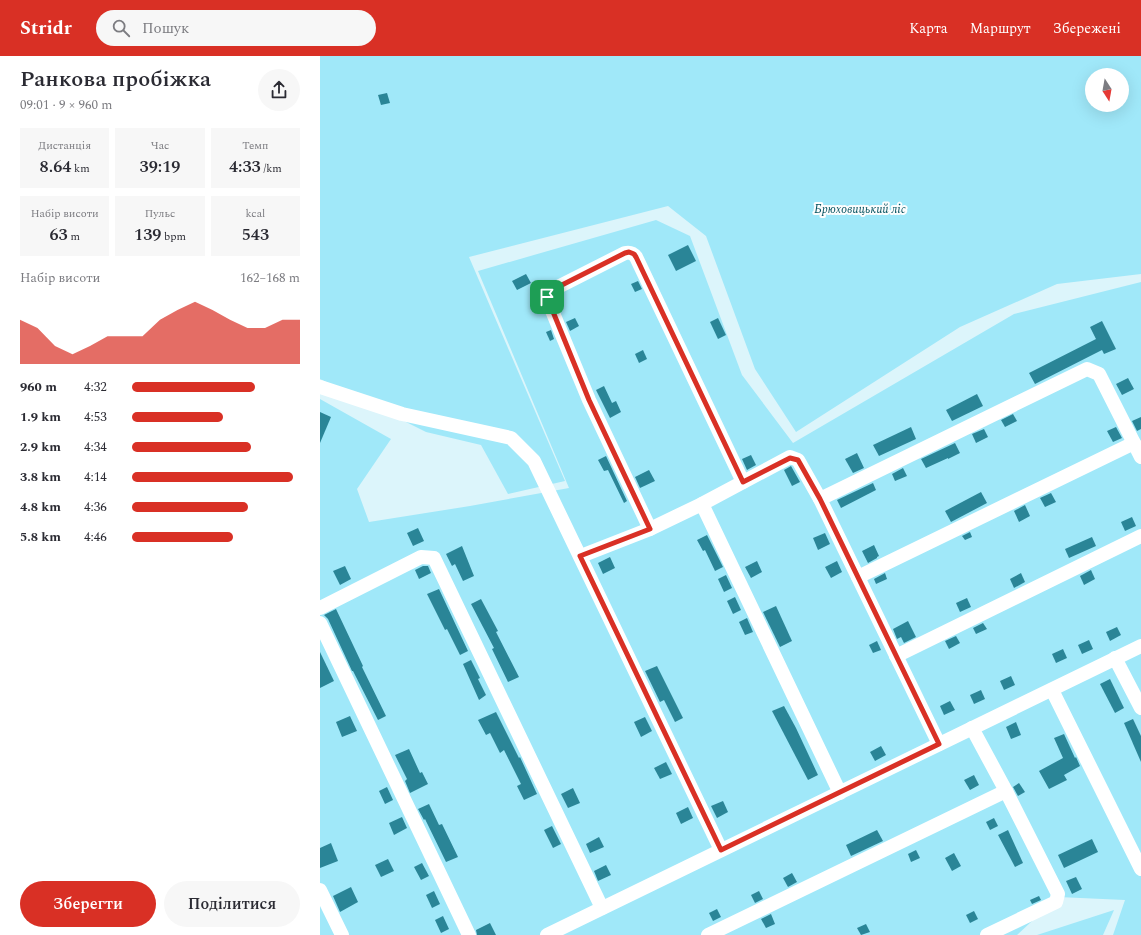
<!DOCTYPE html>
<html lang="uk">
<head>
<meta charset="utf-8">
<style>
  :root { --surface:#fff; --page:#f7f7f7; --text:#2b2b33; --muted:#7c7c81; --accent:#d93025 }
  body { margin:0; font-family:Spectral,serif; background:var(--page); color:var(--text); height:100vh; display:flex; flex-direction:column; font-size:15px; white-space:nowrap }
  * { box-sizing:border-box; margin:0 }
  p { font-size:13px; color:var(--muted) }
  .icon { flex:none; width:22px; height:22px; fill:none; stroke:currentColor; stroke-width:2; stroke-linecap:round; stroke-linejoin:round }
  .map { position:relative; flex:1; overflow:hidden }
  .details { display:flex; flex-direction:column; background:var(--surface); width:320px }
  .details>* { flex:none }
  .needle { width:26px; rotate:169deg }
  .controls { position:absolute; left:765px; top:12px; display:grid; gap:8px }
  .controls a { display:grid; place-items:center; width:44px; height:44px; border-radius:50%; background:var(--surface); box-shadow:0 4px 16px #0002; font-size:20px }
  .pin { position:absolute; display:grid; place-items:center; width:34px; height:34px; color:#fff; margin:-17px; border-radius:8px; box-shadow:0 2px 6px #0006 }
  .round { display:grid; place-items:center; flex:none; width:42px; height:42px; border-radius:21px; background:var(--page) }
  .head { display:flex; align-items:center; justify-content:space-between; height:68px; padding:0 20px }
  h1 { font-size:22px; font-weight:600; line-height:30px }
  .figures { display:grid; grid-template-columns:repeat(3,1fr); gap:6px; height:68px; padding:4px 20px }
  .figures div { display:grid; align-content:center; border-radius:0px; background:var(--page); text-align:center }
  .figures b { font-size:17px; font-weight:600 }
  .figures small { font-size:11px; font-weight:400 }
  .figures p { font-size:11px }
  .chart { height:112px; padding:8px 20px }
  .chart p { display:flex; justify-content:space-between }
  .chart svg { width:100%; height:72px; margin-top:4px; fill:var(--accent); opacity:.7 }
  .cta { display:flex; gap:8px; margin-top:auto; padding:8px 20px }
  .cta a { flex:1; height:46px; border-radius:24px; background:var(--accent); color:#fff; font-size:16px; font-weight:600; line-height:46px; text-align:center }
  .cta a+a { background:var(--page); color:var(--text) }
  ul { padding:0 20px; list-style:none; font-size:13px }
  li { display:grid; grid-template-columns:64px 48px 1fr; align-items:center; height:30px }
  li i { height:10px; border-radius:5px; background:var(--accent) }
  header { display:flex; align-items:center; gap:24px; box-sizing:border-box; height:56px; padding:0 20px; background:var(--accent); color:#fff }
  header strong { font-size:19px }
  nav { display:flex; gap:22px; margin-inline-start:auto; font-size:14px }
  .search { width:280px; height:36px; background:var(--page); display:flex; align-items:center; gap:10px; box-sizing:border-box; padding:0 14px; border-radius:22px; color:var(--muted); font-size:15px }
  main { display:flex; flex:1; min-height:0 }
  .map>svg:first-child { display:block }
</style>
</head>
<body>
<header>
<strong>Stridr</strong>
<div class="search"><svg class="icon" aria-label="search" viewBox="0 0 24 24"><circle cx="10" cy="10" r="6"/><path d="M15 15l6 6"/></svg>Пошук</div>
<nav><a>Карта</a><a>Маршрут</a><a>Збережені</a></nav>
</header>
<main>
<section class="details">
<div class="head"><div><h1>Ранкова пробіжка</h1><p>09:01 · 9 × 960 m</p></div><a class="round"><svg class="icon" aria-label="share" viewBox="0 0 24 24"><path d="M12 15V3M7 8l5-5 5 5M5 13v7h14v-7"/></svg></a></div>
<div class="figures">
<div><p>Дистанція</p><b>8.64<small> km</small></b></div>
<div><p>Час</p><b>39:19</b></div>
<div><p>Темп</p><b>4:33<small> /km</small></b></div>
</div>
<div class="figures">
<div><p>Набір висоти</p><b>63<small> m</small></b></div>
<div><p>Пульс</p><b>139<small> bpm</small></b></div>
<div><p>kcal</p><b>543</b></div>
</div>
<div class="chart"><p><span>Набір висоти</span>162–168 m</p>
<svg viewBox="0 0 160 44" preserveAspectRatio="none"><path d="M0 44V17L10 22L20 33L30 38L40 33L50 27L60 27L70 27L80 17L90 11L100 6L110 11L120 17L130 22L140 22L150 17L160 17V44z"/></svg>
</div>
<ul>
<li><b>960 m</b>4:32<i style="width:73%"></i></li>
<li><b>1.9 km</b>4:53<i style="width:54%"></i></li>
<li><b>2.9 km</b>4:34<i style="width:71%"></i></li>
<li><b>3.8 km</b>4:14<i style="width:96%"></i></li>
<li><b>4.8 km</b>4:36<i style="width:69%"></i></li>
<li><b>5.8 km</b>4:46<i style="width:60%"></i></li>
</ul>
<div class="cta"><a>Зберегти</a><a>Поділитися</a></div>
</section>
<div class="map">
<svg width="821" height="879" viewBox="0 0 821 879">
  <rect width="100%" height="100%" fill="#dcf5fb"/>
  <g fill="#a0e8f9" fill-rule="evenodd">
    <path d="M0 0H821V218L737 228 640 271 476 376 435 313 386 180 348 150 149 201 245 425 188 438 161 389 106 376 0 323ZM772 19H802V49H772Z"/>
    <polygon points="336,164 370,180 422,319 473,387 694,258 821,226 821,879 793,879 805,844 738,841 697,879 0,879 0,343 71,383 37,433 49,466 150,450 249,432 158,215"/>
    <polygon points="794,854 783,879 717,879"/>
  </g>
  <g fill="#2a8597">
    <polygon points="67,37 70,47 61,49 58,39"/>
    <polygon points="368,189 376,205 356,215 348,199"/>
    <polygon points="206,218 211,227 197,234 192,225"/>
    <polygon points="318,225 322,233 315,236 311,228"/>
    <polygon points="255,262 259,270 250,275 246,266"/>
    <polygon points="398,262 406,279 398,283 390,266"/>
    <polygon points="782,265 796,293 784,298 782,294 715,328 709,317 776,283 770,271"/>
    <polygon points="231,274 234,283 230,285 226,276"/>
    <polygon points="323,294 327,303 319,307 315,298"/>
    <polygon points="808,322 814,333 802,339 796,328"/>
    <polygon points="284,330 292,347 296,345 301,356 290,362 276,334"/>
    <polygon points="657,338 663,350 632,365 626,354"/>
    <polygon points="0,356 11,361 0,387"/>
    <polygon points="693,358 697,365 685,371 681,364"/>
    <polygon points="821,361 821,373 817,375 812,365"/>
    <polygon points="591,371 596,383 559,400 553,389"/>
    <polygon points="796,371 802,382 793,386 787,375"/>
    <polygon points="664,373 668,381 656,387 652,378"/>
    <polygon points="635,387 640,397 628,403 628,402 606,412 601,403"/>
    <polygon points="537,397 544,412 533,417 525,403"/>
    <polygon points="431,399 436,409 427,414 422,403"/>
    <polygon points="286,400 307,445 304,447 288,414 284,415 278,404"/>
    <polygon points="471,410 480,426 472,430 464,414"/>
    <polygon points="583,412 587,420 575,425 572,418"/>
    <polygon points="329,414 335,425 320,432 315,421"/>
    <polygon points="553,427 556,434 521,452 517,444"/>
    <polygon points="661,436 667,447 631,466 625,455"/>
    <polygon points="731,437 736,446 725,451 720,442"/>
    <polygon points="705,449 710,460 699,466 694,455"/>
    <polygon points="812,461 816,470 805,475 801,466"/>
    <polygon points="98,472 104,485 93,490 87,477"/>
    <polygon points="650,476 652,481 645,484 642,480"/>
    <polygon points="505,477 510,488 498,494 493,482"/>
    <polygon points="387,479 403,511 395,515 385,494 383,495 377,484"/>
    <polygon points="772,481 776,490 749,502 745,493"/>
    <polygon points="554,489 559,500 557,501 557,502 548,507 542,495"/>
    <polygon points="142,490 154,520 143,525 135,508 132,510 126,498"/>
    <polygon points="290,501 295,512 283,518 278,507"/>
    <polygon points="437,505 442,516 431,522 425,511"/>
    <polygon points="517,505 522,516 511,522 505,511"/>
    <polygon points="25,510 31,523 20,529 13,515"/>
    <polygon points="103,510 108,510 111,517 99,523 95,514"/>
    <polygon points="771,514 775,523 764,529 760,520"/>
    <polygon points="565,517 567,523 556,528 554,523"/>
    <polygon points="701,517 705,526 694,532 690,523"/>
    <polygon points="406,519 412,532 404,536 398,523"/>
    <polygon points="119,533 148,595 140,599 127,573 125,574 107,538"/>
    <polygon points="415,541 421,554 413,558 407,545"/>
    <polygon points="647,542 651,551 640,556 636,547"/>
    <polygon points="161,543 178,575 176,576 199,621 188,626 172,593 174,592 151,548"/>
    <polygon points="456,550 472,585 460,591 443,556"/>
    <polygon points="16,553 43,610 42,611 66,660 58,664 33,615 32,615 8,563 4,559"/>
    <polygon points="427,562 433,576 425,579 419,566"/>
    <polygon points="588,565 596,581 584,587 581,581 577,583 573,573"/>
    <polygon points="663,567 667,573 656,578 653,572"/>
    <polygon points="797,571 801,579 790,585 786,576"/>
    <polygon points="636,580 640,587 629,593 625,585"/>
    <polygon points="769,584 773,593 762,598 758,589"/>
    <polygon points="557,585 561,594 553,597 549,589"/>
    <polygon points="743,593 747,602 736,607 732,598"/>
    <polygon points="0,596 14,625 0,632"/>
    <polygon points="151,604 160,622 158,623 166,639 159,644 143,608"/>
    <polygon points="337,610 363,662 355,666 344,644 340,646 325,615"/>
    <polygon points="691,620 695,629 684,634 680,625"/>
    <polygon points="790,623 804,652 795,657 780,628"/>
    <polygon points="661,634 665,643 654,648 650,639"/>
    <polygon points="630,645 635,654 624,659 620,650"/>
    <polygon points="464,650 476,672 498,719 488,724 452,655"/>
    <polygon points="176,656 199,702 200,701 217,738 204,744 197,730 201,728 184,694 180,697 170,677 166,679 158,664"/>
    <polygon points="30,660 37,675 22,681 16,666"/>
    <polygon points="325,661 332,675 321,681 314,666"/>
    <polygon points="813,663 821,680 821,706 804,667"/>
    <polygon points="696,666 701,679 691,683 686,671"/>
    <polygon points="744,678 755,702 756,701 760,710 744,719 747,724 729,733 719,715 743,702 734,682"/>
    <polygon points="561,690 566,699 555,705 550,696"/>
    <polygon points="89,693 100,717 102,716 108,728 90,737 85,725 87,723 75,699"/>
    <polygon points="346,706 352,718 340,723 334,712"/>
    <polygon points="654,719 659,729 650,734 644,724"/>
    <polygon points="699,727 705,736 698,740 693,731"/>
    <polygon points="67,731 73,744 65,748 59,735"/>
    <polygon points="253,732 260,747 248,752 241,738"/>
    <polygon points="403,745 408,756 397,762 391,750"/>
    <polygon points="109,748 119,769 122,768 138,801 126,806 105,763 104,764 98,753"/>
    <polygon points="368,751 373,762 361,768 356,757"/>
    <polygon points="82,761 87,772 74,779 69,767"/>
    <polygon points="674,762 678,770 670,774 666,766"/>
    <polygon points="232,770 241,788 233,792 224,774"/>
    <polygon points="557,774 563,785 531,800 526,789"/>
    <polygon points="688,774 703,807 695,811 678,779"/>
    <polygon points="279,781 284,791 270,797 266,788"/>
    <polygon points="772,783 778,796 744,812 738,799"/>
    <polygon points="11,787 18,805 0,812 0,792"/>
    <polygon points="596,794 600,802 591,806 588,798"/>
    <polygon points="634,797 641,810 632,815 625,802"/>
    <polygon points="68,803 74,815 61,821 55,809"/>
    <polygon points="102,807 109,820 101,824 94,811"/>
    <polygon points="286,809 291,819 278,825 274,815"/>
    <polygon points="472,817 477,826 468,831 463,822"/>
    <polygon points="756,821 762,833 752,838 746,825"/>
    <polygon points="31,831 38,846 20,856 13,840"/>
    <polygon points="114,835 120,848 112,852 106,839"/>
    <polygon points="439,835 443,843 435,847 431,839"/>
    <polygon points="719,840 721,844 712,848 710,844"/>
    <polygon points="397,853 401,861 393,865 389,857"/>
    <polygon points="654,855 658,863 650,867 646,859"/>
    <polygon points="451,858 455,868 446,872 441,863"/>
    <polygon points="123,860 129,873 121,877 115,864"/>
    <polygon points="170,867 176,879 157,879 156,874"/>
    <polygon points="546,868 550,876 541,879 537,872"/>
  </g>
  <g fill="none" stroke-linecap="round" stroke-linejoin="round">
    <g stroke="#fff" stroke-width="14">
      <polyline points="0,331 82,358 191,382 214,405 401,794"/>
      <polyline points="500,443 767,313 779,318 821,401"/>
      <polyline points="382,448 470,401 478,404 500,443 619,688"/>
      <path d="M330 473 269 344 228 245C227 240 228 237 232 234L305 197C310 196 313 197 316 201L423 426"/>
      <polyline points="261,500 330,473 382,448 520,737"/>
      <polyline points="538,521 814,387"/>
      <polyline points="0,552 101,501 114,502 282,852"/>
      <polyline points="0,567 149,879"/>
      <polyline points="576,600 821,480"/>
      <polyline points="795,602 821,652"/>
      <polyline points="732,634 821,813"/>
      <polyline points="652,672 686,735 738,838 736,846 667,879"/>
      <polyline points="0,834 22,879"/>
      <polyline points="227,879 821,590"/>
      <polyline points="388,879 686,735"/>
    </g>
  </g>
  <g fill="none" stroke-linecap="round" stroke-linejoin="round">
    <defs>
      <polygon id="route" points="309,196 314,198 316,201 423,426 470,402 478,404 500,443 619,688 401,794 260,500 330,473 269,344 227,241 229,237 232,234 305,197"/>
    </defs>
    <use href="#route" stroke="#fff" stroke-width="8"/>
    <use href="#route" stroke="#d93025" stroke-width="5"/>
  </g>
  <g text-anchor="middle" stroke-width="4" stroke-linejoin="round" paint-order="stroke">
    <g font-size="12" font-style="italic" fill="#004f5d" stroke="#fdfdfd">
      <text x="540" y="157">Брюховицький ліс</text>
    </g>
  </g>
</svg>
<div class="controls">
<a><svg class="needle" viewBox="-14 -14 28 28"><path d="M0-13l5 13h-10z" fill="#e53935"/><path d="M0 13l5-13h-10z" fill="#7c7c81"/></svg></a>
</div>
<div class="pin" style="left:227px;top:241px;background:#1e9e55"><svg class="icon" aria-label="arrive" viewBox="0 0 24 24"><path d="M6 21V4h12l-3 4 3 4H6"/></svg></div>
</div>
</main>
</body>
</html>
